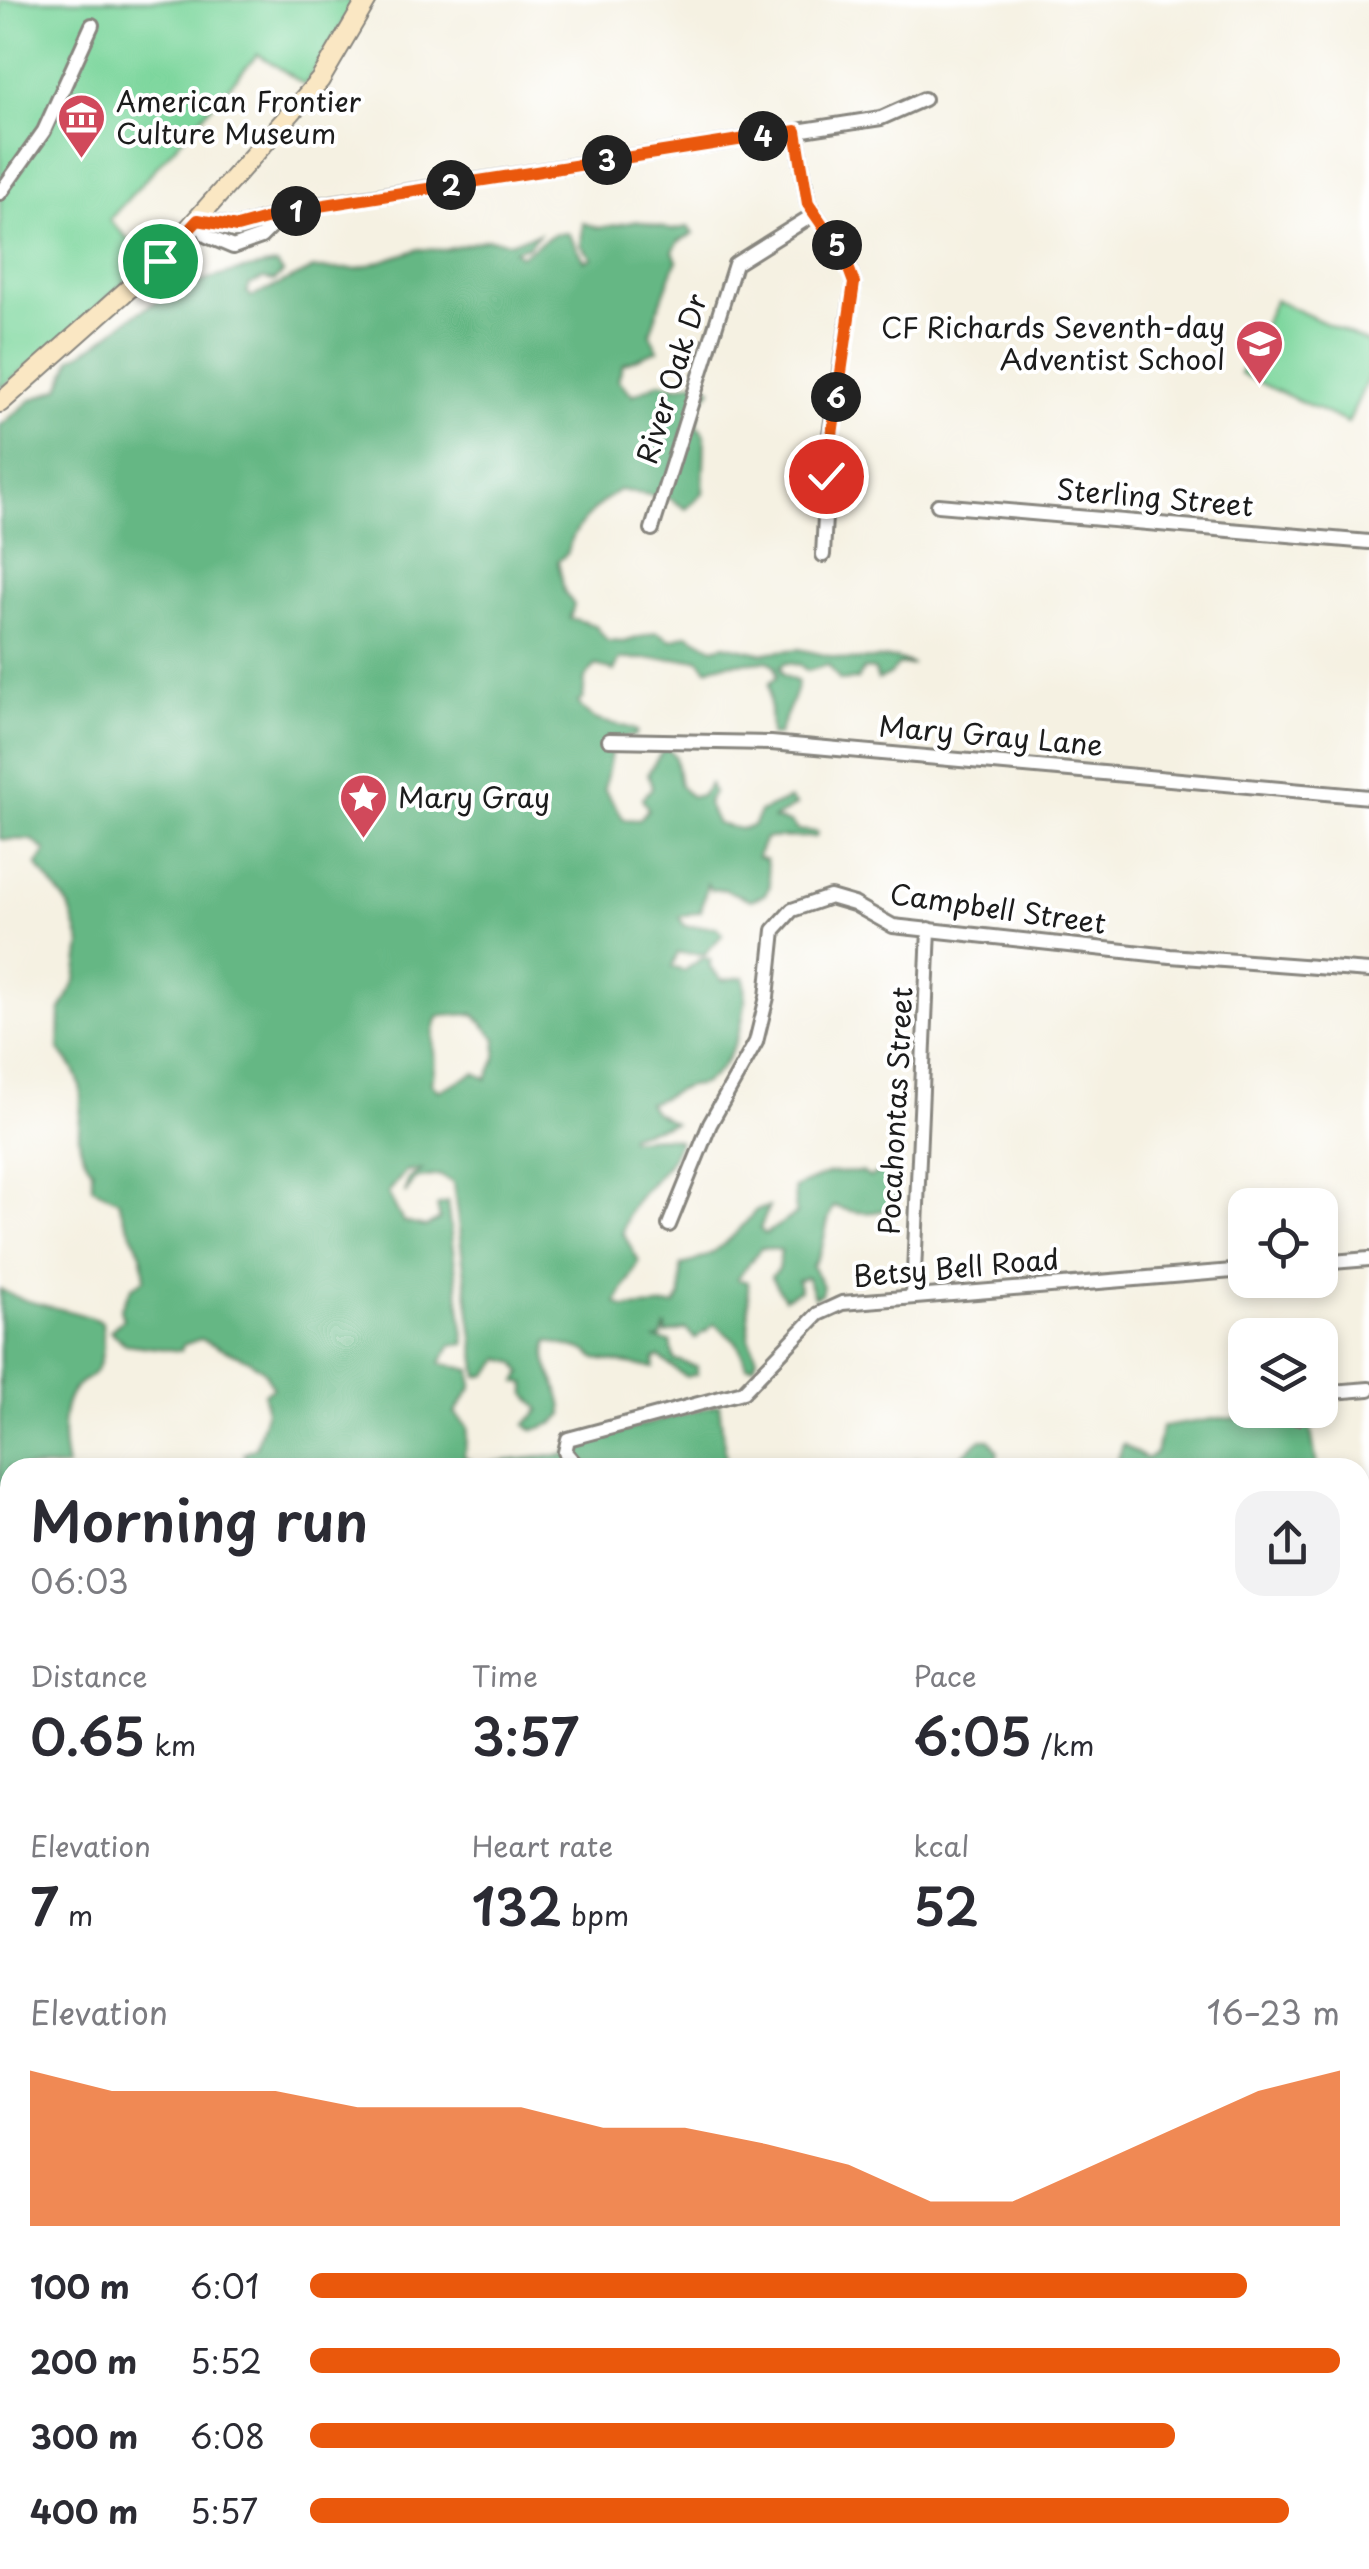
<!DOCTYPE html>
<html lang="en">
<head>
<meta charset="utf-8">
<style>
  :root { --surface:#fff; --page:#f2f2f3; --text:#2b2b33; --muted:#7c7c81; --accent:#ea580c }
  body { margin:0; font-family:"Playpen Sans",sans-serif; background:var(--page); color:var(--text); height:100vh; display:flex; flex-direction:column; font-size:38px; white-space:nowrap }
  * { box-sizing:border-box; margin:0 }
  p { font-size:32px; color:var(--muted) }
  .icon { flex:none; width:55px; height:55px; fill:none; stroke:currentColor; stroke-width:2; stroke-linecap:round; stroke-linejoin:round }
  .map { position:relative; flex:1; overflow:hidden }
  .panel { position:absolute; left:0px; top:1458px; width:1370px; height:1112px; display:flex; flex-direction:column; background:var(--surface); border-radius:30px 30px 0 0; box-shadow:0 5px 15px #0003 }
  .panel>* { flex:none }
  .fabs { position:absolute; left:1228px; top:1188px; display:grid; gap:20px }
  .fabs a { display:grid; place-items:center; width:110px; height:110px; border-radius:20px; background:var(--surface); box-shadow:0 5px 15px #0003; font-size:50px }
  .pin { position:absolute; display:grid; place-items:center; width:85px; height:85px; color:#fff; margin:-42px; border:5px solid #fff; border-radius:50%; box-shadow:0 2px 10px #0007 }
  .km { position:absolute; width:50px; height:50px; margin:-25px; border-radius:50%; background:#222; color:#fff; font-size:28px; line-height:50px; text-align:center }
  .round { display:grid; place-items:center; flex:none; width:105px; height:105px; border-radius:30px; background:var(--page) }
  .headline { display:flex; align-items:center; justify-content:space-between; height:170px; padding:0 30px }
  h1 { font-size:55px; font-weight:600; line-height:75px }
  .figures { display:grid; grid-template-columns:repeat(3,1fr); gap:15px; height:170px; padding:10px 30px }
  .figures div { display:grid; align-content:center }
  .figures b { font-size:50px; font-weight:600 }
  .figures small { font-size:28px; font-weight:400 }
  .figures p { font-size:28px }
  .chart { height:280px; padding:20px 30px }
  .chart p { display:flex; justify-content:space-between }
  .chart svg { width:100%; height:180px; margin-top:10px; fill:var(--accent); opacity:.7 }
  ul { padding:0 30px; list-style:none; font-size:32px }
  li { display:grid; grid-template-columns:160px 120px 1fr; align-items:center; height:75px }
  li i { height:25px; border-radius:12px; background:var(--accent) }
  .map>svg:first-child { display:block }
</style>
</head>
<body>
<div class="map">
<svg width="1369" height="2569" viewBox="0 0 1369 2569">
  <rect width="100%" height="100%" fill="#fff"/>
  <filter id="ink" filterUnits="userSpaceOnUse"><feTurbulence type="fractalNoise" baseFrequency=".01" numOctaves="2"/><feDisplacementMap in="SourceGraphic" scale="20" xChannelSelector="R" yChannelSelector="G"/><feConvolveMatrix kernelMatrix="1 2 1 2 8 2 1 2 1" color-interpolation-filters="sRGB"/></filter>
  <filter id="wash" filterUnits="userSpaceOnUse"><feTurbulence type="fractalNoise" baseFrequency=".0048" numOctaves="4" result="noise"/><feDisplacementMap in="SourceGraphic" scale="40" xChannelSelector="R" yChannelSelector="G"/><feGaussianBlur stdDeviation="2.25" result="paint"/><feColorMatrix in="noise" values="0 0 0 0 0 0 0 0 0 0 0 0 0 0 0 0 0 1.4 0 .05"/><feComposite in="paint" operator="in"/></filter>
  <g filter="url(#wash)">
    <rect width="100%" height="100%" fill="#f5f1e2"/>
    <g fill="#7cd69c" stroke="#4c795c" stroke-width="2.5">
      <polygon points="0,0 358,0 305,85 258,54 109,220 148,259 81,324 0,389"/>
      <polygon points="1275,300 1369,343 1369,376 1348,423 1240,374"/>
    </g>
    <g fill="#65b784" stroke="#406a50" stroke-width="2.5" fill-rule="evenodd">
      <path d="M637 221 672 230 688 227 693 234 679 241 673 251 677 261C674 264 653 324 650 334L658 350 623 364 618 380 633 395 660 382 678 386 702 380 712 389 701 401 697 426 705 435 703 494 686 509 669 498 619 490C598 504 571 528 567 554L558 561 564 591 574 605 570 618 595 625 607 641 624 642 657 632 672 640 688 634 713 648 725 645 761 653 799 649 846 660 896 658 913 665H898L890 675 878 680 874 670 864 669 857 680 840 681 828 665 807 671 800 665 785 663 780 667 783 675 798 682C797 693 783 722 778 735L771 736 769 684 777 676 775 666 767 660C746 665 727 660 707 669L698 659H620L614 671 596 665 585 678 583 699 578 702C593 729 614 719 637 731L635 736 606 739 611 754 604 789 624 819 639 820 648 809 642 798 652 788 648 773 665 747 675 756 680 786 690 796H701L710 784 713 792 707 803 717 824 740 829 753 826 760 812 789 799 796 805 774 819 791 823 797 830 817 832 816 837 765 838 757 857 766 860 770 886 764 895 751 900 723 889 711 890 707 884 701 911 679 917 685 926 716 927 723 934 705 954 678 953 672 967 684 971 702 958 710 959V968L722 980 744 977C750 1010 735 1064 704 1083 699 1086 688 1085 682 1088 669 1093 661 1100 648 1103L654 1112 674 1123 630 1135V1139C645 1139 666 1134 679 1141 668 1179 628 1192 623 1233L639 1262 616 1303 626 1308 675 1305 681 1296V1265C714 1259 736 1235 756 1210L769 1207 760 1229 765 1234 796 1214 794 1188 829 1173 862 1172 869 1177 891 1169 895 1204C879 1217 852 1213 834 1206 822 1225 828 1247 812 1266L823 1286 821 1294 814 1297 807 1277 798 1280 800 1290 784 1298 771 1277 778 1269 781 1250 761 1248 737 1279 748 1282 749 1338 757 1357 754 1366H747L737 1343 715 1324 695 1339 686 1329 666 1334V1326L660 1339H654L671 1342 674 1359 697 1367V1374L686 1377 659 1357 654 1359V1368L596 1359 586 1351 548 1341C539 1370 564 1386 563 1415L555 1423 535 1430 525 1425 540 1410 526 1394V1384L517 1382 522 1373 516 1363 501 1359 487 1375 478 1377 453 1183 439 1175 414 1179 405 1194 408 1179 422 1170 406 1171 388 1193 403 1222 425 1227 440 1219 437 1206 447 1202 465 1344 451 1345 441 1363 471 1370 472 1387 455 1413 468 1428 464 1456 474 1464 564 1455 573 1445 719 1404 727 1467H246L244 1453 256 1447 266 1413 264 1393 273 1388 264 1371 249 1360 200 1339 183 1345 181 1351 125 1344 110 1331 123 1319 120 1309 132 1287 144 1279C147 1249 124 1228 118 1200L92 1187V1169C58 1128 106 1097 59 1050L60 1012 76 980 81 944 69 906 37 865 46 851 32 840 0 839V426L31 400 60 388 72 358C96 347 110 333 130 318 173 288 226 271 277 264L283 273 274 281 263 279 249 285 247 292 252 297 313 269H357L419 249 445 250 487 239 509 242 539 234 528 246 514 250 520 256 554 234 568 233 585 261 592 258 581 245 583 223 599 228ZM474 1014 497 1039 496 1058 487 1079 475 1073 438 1091 431 1082C440 1061 427 1038 439 1016Z"/>
      <path d="M0 1289C33 1308 67 1306 102 1322 103 1338 105 1354 97 1369 93 1377 86 1378 79 1384 58 1403 62 1443 67 1467L10 1468V1533L0 1542Z"/>
      <polygon points="1220,1418 1242,1419 1249,1424 1309,1419 1317,1467 1115,1468 1123,1444 1146,1459 1156,1453 1162,1427"/>
      <polygon points="981,1439 990,1439 998,1452 995,1467 917,1467 915,1459 955,1461"/>
      <polygon points="1360,1546 1369,1553 1369,1677 1360,1680"/>
      <polygon points="1360,1920 1369,1923 1369,2048 1360,2047"/>
      <polygon points="1369,2409 1369,2569 366,2569 351,2560 1360,2560 1360,2416"/>
    </g>
  </g>
  <g filter="url(#ink)">
    <g fill="none" stroke-linecap="round" stroke-linejoin="round">
      <defs>
        <g id="street">
          <polyline points="796,131 808,204 845,256 854,283 829,440 823,555"/>
          <polyline points="0,193 44,131 92,25"/>
          <polyline points="198,219 237,227 305,207 881,118 924,99"/>
          <polyline points="198,219 207,236 233,247 261,237 282,216"/>
          <polyline points="938,505 1369,542"/>
          <polyline points="652,529 735,264 813,215"/>
          <polyline points="609,740 771,743 1369,797"/>
          <polyline points="669,1225 710,1124 756,1042 767,997 774,930 792,910 830,897 854,904 893,926 1170,956 1369,971"/>
          <polyline points="1320,1263 1369,1259"/>
          <polyline points="913,1296 929,929"/>
          <polyline points="1320,1393 1369,1389"/>
          <polyline points="1296,1410 1297,1418"/>
          <polyline points="579,1468 565,1452 568,1439 743,1392 818,1314 842,1303 1245,1270"/>
          <polyline points="1360,2151 1362,2139"/>
          <polyline points="0,2203 10,2214"/>
          <polyline points="1360,2295 1369,2298"/>
          <polyline points="0,2420 10,2410"/>
        </g>
        <polyline id="secondary" points="0,403 160,261 320,80 367,0"/>
        <g id="primary">
          <polyline points="0,2438 10,2449"/>
          <polyline points="0,2468 10,2479"/>
          <polyline points="86,2560 98,2569"/>
          <polyline points="118,2560 130,2569"/>
        </g>
      </defs>
      <use href="#street" stroke="#88867f" stroke-width="18"/>
      <use href="#secondary" stroke="#88867f" stroke-width="22"/>
      <use href="#primary" stroke="#88867f" stroke-width="25"/>
      <use href="#street" stroke="#fff" stroke-width="12"/>
      <use href="#secondary" stroke="#fae7c3" stroke-width="18"/>
      <use href="#primary" stroke="#f3c26a" stroke-width="20"/>
    </g>
  </g>
  <g fill="none" stroke-linecap="round" stroke-linejoin="round" filter="url(#ink)">
    <defs>
      <polyline id="route" points="160,261 198,220 237,227 306,208 796,131 808,204 844,256 854,283 826,476"/>
    </defs>
    <use href="#route" stroke="#fff" stroke-width="20"/>
    <use href="#route" stroke="#ea580c" stroke-width="12"/>
  </g>
  <defs>
    <symbol id="museum-pin" viewBox="-11 -11 22 30"><path d="M0 17L-7.5 6A9.5 9.5 0 1 1 7.5 6Z" fill="#d1495b" stroke="#fff"/><path d="M0-6L6-3V-2H-6V-3ZM-5-1h2V3h-2ZM-1-1h2V3h-2ZM3-1h2V3H3ZM-6 4H6V6H-6Z" fill="#fff"/></symbol>
    <symbol id="school-pin" viewBox="-11 -11 22 30"><path d="M0 17L-7.5 6A9.5 9.5 0 1 1 7.5 6Z" fill="#d1495b" stroke="#fff"/><path d="M0-5L7-2L0 1L-7-2ZM-4 1L0 2.5L4 1V4Q0 6-4 4Z" fill="#fff"/></symbol>
    <symbol id="sight-pin" viewBox="-11 -11 22 30"><path d="M0 17L-7.5 6A9.5 9.5 0 1 1 7.5 6Z" fill="#d1495b" stroke="#fff"/><path d="M0-6L1.8-2.2L6-1.7L2.9 1.2L3.7 5.4L0 3.3L-3.7 5.4L-2.9 1.2L-6-1.7L-1.8-2.2Z" fill="#fff"/></symbol>
  </defs>
  <g fill-rule="evenodd">
    <use href="#museum-pin" x="54" y="90" width="55" height="75"/>
    <use href="#school-pin" x="1232" y="316" width="55" height="75"/>
    <use href="#sight-pin" x="336" y="770" width="55" height="75"/>
  </g>
  <g text-anchor="middle" stroke-width="8" stroke-linejoin="round" paint-order="stroke">
    <g font-size="28" fill="#1c1c1c" stroke="#fff" text-anchor="start">
      <text x="116" y="112">American Frontier<tspan x="116" dy="32">Culture Museum</tspan></text>
      <text x="1225" y="338" text-anchor="end">CF Richards Seventh-day<tspan x="1225" dy="32">Adventist School</tspan></text>
      <text x="398" y="808">Mary Gray</text>
    </g>
    <g font-size="28" fill="#1c1c1c" stroke="#fff">
      <text transform="translate(672 379) rotate(-73)" y="10">River Oak Dr</text>
      <text transform="translate(1155 498) rotate(5)" y="10">Sterling Street</text>
      <text transform="translate(991 736) rotate(5)" y="10">Mary Gray Lane</text>
      <text transform="translate(998 909) rotate(8)" y="10">Campbell Street</text>
      <text transform="translate(896 1111) rotate(-87)" y="10">Pocahontas Street</text>
      <text transform="translate(956 1268) rotate(-5)" y="10">Betsy Bell Road</text>
    </g>
  </g>
</svg>
<div class="fabs">
<a><svg class="icon" aria-label="locate" viewBox="0 0 24 24"><circle cx="12" cy="12" r="6"/><path d="M12 2v4M12 18v4M2 12h4M18 12h4"/></svg></a>
<a><svg class="icon" aria-label="layers" viewBox="0 0 24 24"><path d="M12 4l9 5-9 5-9-5zM3 14l9 5 9-5"/></svg></a>
</div>
<div class="pin" style="left:160px;top:261px;background:#1e9e55"><svg class="icon" aria-label="arrive" viewBox="0 0 24 24"><path d="M6 21V4h12l-3 4 3 4H6"/></svg></div>
<div class="pin" style="left:826px;top:476px;background:#d93025"><svg class="icon" aria-label="check" viewBox="0 0 24 24"><path d="M5 12l5 5 9-10"/></svg></div>
<b class="km" style="left:296px;top:211px">1</b>
<b class="km" style="left:451px;top:185px">2</b>
<b class="km" style="left:607px;top:160px">3</b>
<b class="km" style="left:763px;top:136px">4</b>
<b class="km" style="left:837px;top:245px">5</b>
<b class="km" style="left:836px;top:397px">6</b>
<section class="panel">
<div class="headline"><div><h1>Morning run</h1><p>06:03</p></div><a class="round"><svg class="icon" aria-label="share" viewBox="0 0 24 24"><path d="M12 15V3M7 8l5-5 5 5M5 13v7h14v-7"/></svg></a></div>
<div class="figures">
<div><p>Distance</p><b>0.65<small> km</small></b></div>
<div><p>Time</p><b>3:57</b></div>
<div><p>Pace</p><b>6:05<small> /km</small></b></div>
</div>
<div class="figures">
<div><p>Elevation</p><b>7<small> m</small></b></div>
<div><p>Heart rate</p><b>132<small> bpm</small></b></div>
<div><p>kcal</p><b>52</b></div>
</div>
<div class="chart"><p><span>Elevation</span>16–23 m</p>
<svg viewBox="0 0 160 44" preserveAspectRatio="none"><path d="M0 44V6L10 11L20 11L30 11L40 15L50 15L60 15L70 20L80 20L90 24L100 29L110 38L120 38L130 29L140 20L150 11L160 6V44z"/></svg>
</div>
<ul>
<li><b>100 m</b>6:01<i style="width:91%"></i></li>
<li><b>200 m</b>5:52<i style="width:100%"></i></li>
<li><b>300 m</b>6:08<i style="width:84%"></i></li>
<li><b>400 m</b>5:57<i style="width:95%"></i></li>
</ul>
</section>
</div>
</body>
</html>
